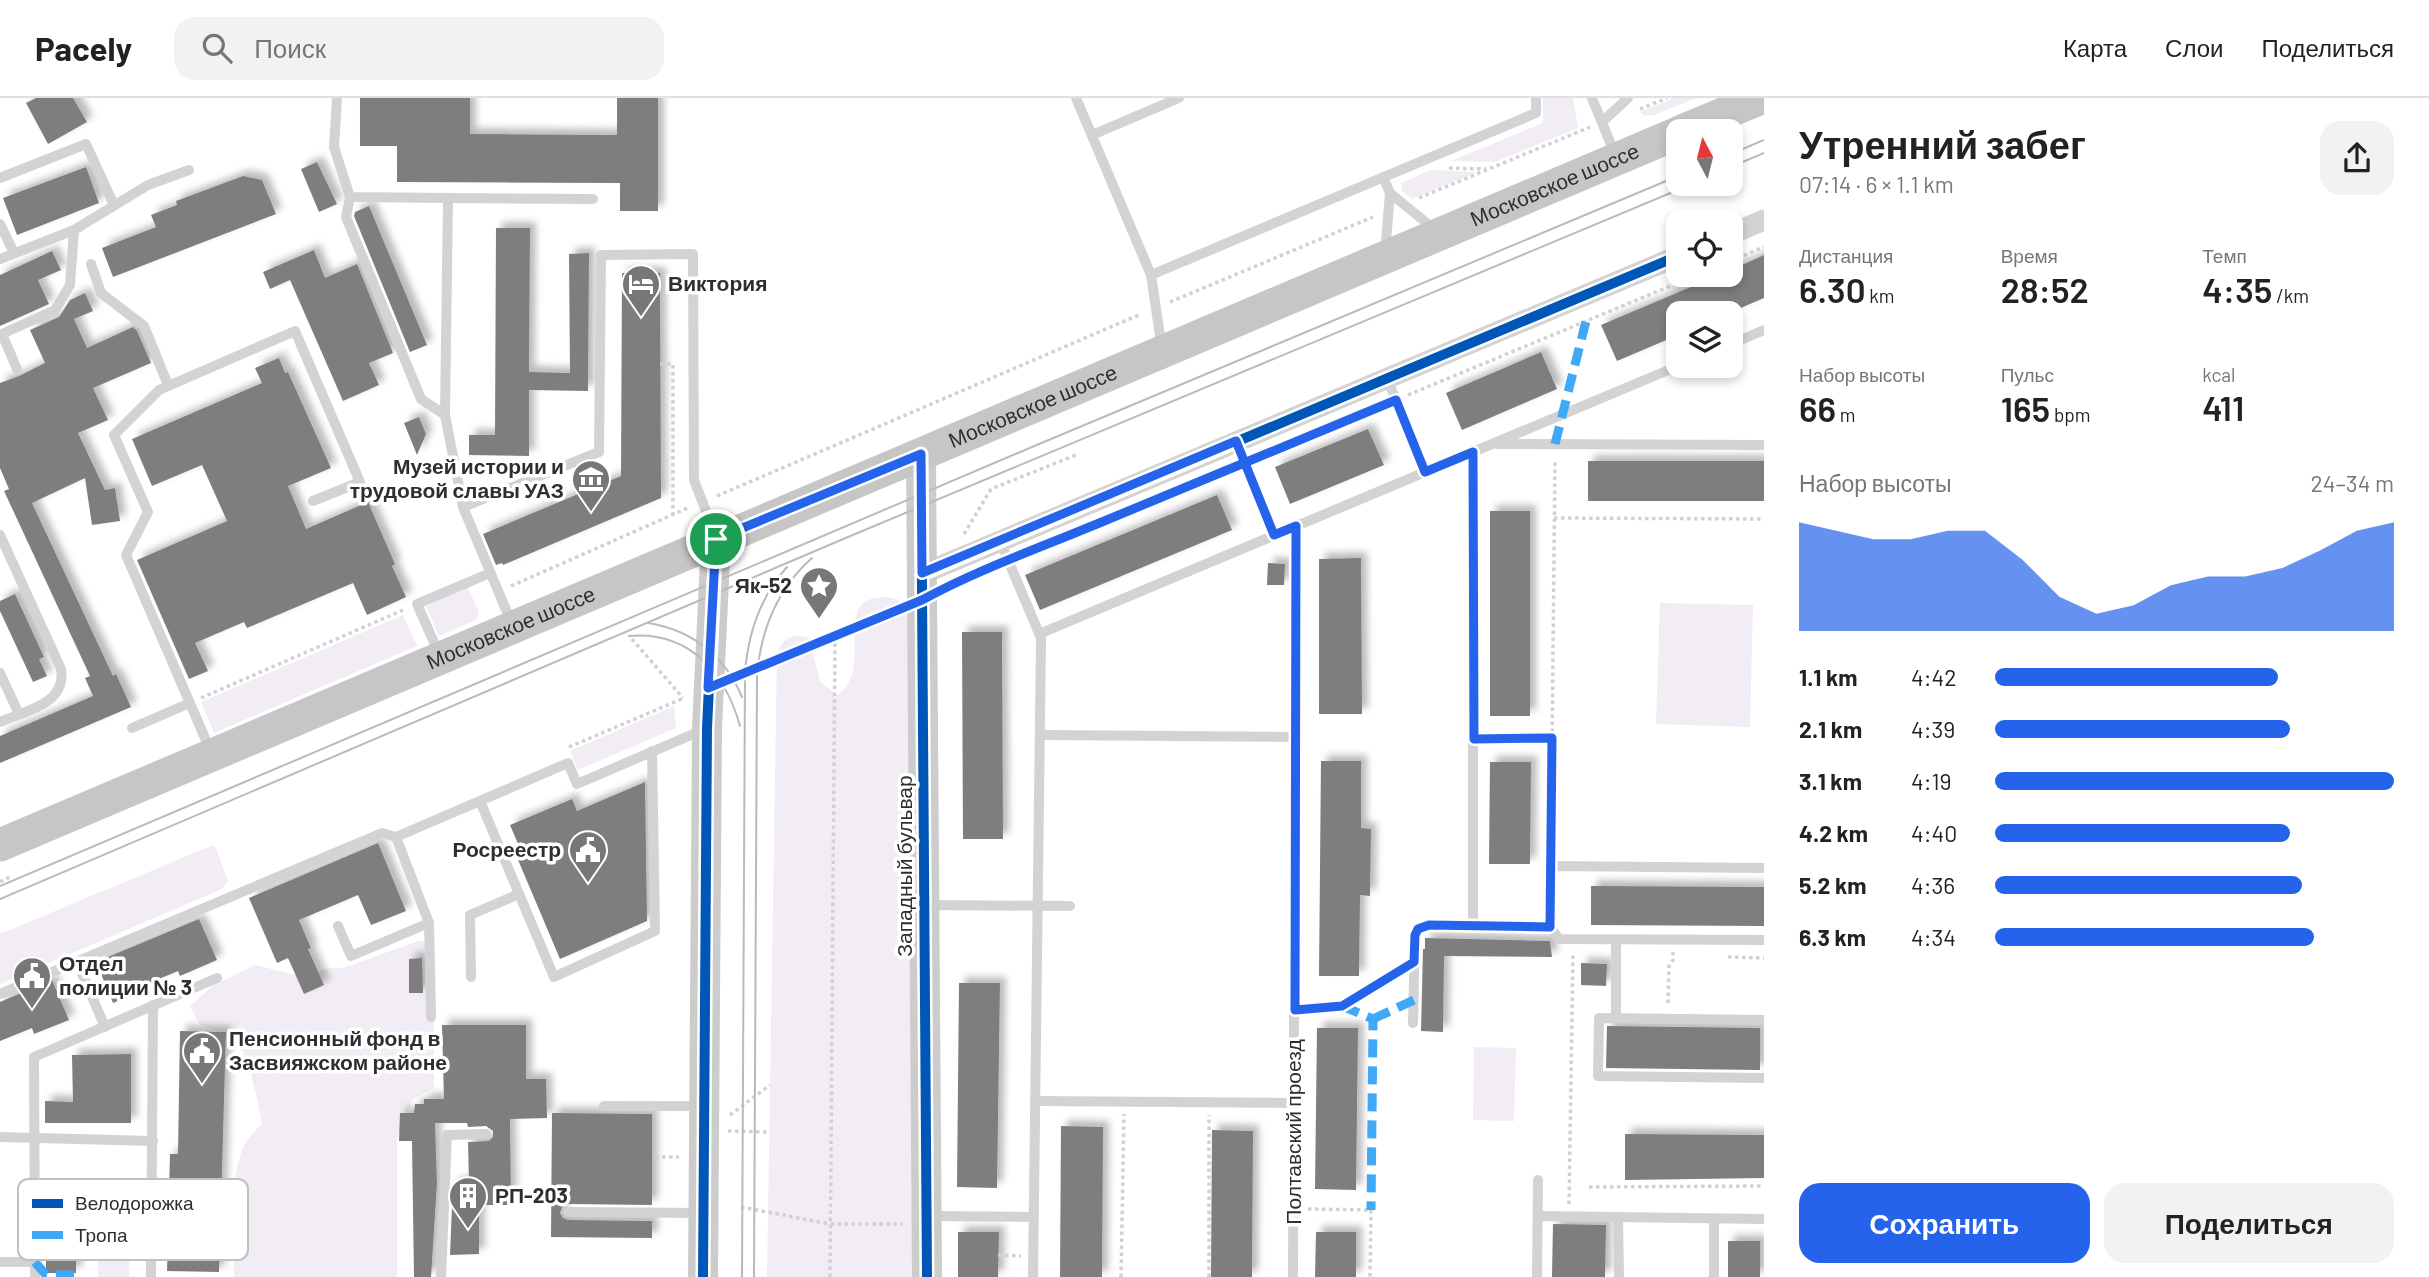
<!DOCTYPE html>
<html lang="ru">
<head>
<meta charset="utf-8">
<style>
  :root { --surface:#fff; --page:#f2f2f2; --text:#222; --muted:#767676; --line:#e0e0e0; --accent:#2563eb }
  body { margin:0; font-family:Barlow,sans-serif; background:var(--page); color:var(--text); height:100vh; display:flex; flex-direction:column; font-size:26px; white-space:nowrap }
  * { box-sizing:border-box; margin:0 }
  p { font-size:23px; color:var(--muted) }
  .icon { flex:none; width:38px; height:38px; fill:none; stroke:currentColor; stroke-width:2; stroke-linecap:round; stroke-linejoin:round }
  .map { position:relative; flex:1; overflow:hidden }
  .details { display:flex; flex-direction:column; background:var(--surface); width:665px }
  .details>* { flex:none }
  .needle { width:46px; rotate:353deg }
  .buttons { position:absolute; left:1666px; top:21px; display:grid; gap:14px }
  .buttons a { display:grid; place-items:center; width:77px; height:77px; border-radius:14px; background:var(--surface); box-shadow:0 4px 10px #0003; font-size:35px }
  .pin { position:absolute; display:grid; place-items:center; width:60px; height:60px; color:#fff; margin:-30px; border:4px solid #fff; border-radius:50%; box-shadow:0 2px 7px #0007 }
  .round { display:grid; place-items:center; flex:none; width:74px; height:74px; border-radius:21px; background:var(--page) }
  .head { display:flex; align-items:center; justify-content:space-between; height:119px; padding:0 35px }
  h1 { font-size:38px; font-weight:600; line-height:52px }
  .stats { display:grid; grid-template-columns:repeat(3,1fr); gap:10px; height:119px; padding:7px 35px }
  .stats div { display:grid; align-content:center }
  .stats b { font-size:35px; font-weight:600 }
  .stats small { font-size:19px; font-weight:400 }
  .stats p { font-size:19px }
  .chart { height:196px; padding:14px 35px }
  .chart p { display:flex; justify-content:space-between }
  .chart svg { width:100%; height:126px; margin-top:7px; fill:var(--accent); opacity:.7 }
  .primary-button { display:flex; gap:14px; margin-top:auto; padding:14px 35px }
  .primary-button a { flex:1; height:80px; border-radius:21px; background:var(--accent); color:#fff; font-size:28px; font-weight:600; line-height:80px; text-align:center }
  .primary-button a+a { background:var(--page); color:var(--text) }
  ul { padding:0 35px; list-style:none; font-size:23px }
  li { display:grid; grid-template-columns:112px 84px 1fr; align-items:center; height:52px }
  li i { height:18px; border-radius:9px; background:var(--accent) }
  header { display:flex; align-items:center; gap:42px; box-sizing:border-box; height:98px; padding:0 35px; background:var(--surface); border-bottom:2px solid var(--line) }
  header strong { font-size:33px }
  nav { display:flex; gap:38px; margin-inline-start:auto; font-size:24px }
  .search { width:490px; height:63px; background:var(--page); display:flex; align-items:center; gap:18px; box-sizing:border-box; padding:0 24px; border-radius:21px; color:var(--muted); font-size:26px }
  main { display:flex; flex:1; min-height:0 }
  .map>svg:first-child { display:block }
</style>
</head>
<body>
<header>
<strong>Pacely</strong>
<div class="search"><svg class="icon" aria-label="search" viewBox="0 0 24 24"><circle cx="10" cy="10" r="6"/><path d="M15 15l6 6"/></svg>Поиск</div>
<nav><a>Карта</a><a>Слои</a><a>Поделиться</a></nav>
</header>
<main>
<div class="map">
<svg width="1764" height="1179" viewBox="0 0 1764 1179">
  <defs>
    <filter id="shadow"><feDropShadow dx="6" dy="-6" stdDeviation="3.5" flood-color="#0004"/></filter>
  </defs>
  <rect width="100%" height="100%" fill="#fff"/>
  <g fill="#f2ecf4">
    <polygon points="1543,0 1573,0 1578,30 1495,64 1451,63 1543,25"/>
    <polygon points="1674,0 1696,0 1654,17 1644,18 1640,14"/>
    <polygon points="1431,72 1477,74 1412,101 1402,93 1401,85"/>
    <polygon points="468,489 479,515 476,522 439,538 426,508"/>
    <path d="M888 499 898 502 911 521 912 1179H767L777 556C782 540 793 534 809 540L820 583 837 597C868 577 845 527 861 507 868 499 878 500 888 499Z"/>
    <polygon points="1660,505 1753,507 1750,629 1656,626"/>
    <polygon points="403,517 417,548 214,635 201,604"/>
    <polygon points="674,608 676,630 578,672 570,653"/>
    <polygon points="211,748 215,749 217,753 228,783 222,791 0,886 0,836"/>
    <path d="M418 843H423L434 864V990L413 1001 397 1040V1179H234C233 1141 229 1082 244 1047 248 1039 256 1032 262 1026 258 1006 251 963 238 947 230 937 213 931 200 927L190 908 212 888 255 867 295 877 337 869 341 871Z"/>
    <polygon points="1474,949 1516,950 1514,1023 1473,1022"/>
    <polygon points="98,1126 130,1126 129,1179 98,1179"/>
  </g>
  <g fill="#7e7e7e" filter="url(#shadow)">
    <polygon points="36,0 73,0 87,24 48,46 26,5"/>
    <polygon points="360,0 470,0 470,36 617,37 617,0 658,0 658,113 620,113 620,85 397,84 397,48 360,48"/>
    <polygon points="317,64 337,106 319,114 301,71"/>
    <polygon points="86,69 99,105 17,137 3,100"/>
    <polygon points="243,78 262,82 276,116 113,179 102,150 156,129 151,117 177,107 176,103"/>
    <polygon points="369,108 427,247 410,254 354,118 355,114"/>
    <polygon points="496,130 530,130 529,274 570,275 569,156 589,155 588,293 529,292 529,358 469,357 469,337 495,337"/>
    <polygon points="314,152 325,180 357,166 393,255 369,265 379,287 343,303 290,182 270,191 263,174"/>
    <polygon points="52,153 61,172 38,182 49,206 0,228 0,177"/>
    <polygon points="1764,157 1764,200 1729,215 1678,215 1678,237 1617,263 1601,227 1719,177 1731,177 1731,172"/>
    <polygon points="622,175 660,175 661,400 503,467 502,465 496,467 483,436 621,378"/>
    <polygon points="85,195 93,213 74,221 87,250 133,229 137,233 151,265 93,290 108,322 78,335 105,392 115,390 120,423 92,427 85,380 32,405 113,578 116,576 131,609 0,665 0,638 93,598 85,580 90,578 4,393 9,391 0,370 0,285 19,278 45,265 30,232 59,219 70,202"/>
    <polygon points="1541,254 1557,291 1462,332 1446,295"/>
    <polygon points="279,260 285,275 288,274 331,370 288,388 306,431 368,404 395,466 392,468 406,499 367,517 353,485 247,530 244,524 195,545 208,573 189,581 137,462 227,423 202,367 152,388 132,341 262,285 255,270"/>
    <polygon points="419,319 426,336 417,357 404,325"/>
    <polygon points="1368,331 1384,367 1290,406 1275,369"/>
    <rect x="1588" y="363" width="176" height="40"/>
    <polygon points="1217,397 1232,432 1040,512 1025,477"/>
    <rect x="1490" y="413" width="40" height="205"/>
    <polygon points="1361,460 1362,616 1319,616 1319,461"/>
    <polygon points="1268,465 1285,466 1284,487 1267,487"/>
    <polygon points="15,496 44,559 39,561 47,578 33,584 0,513 0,503"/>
    <polygon points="962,534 1002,534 1003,741 963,741"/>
    <polygon points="1321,663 1361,663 1361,730 1371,731 1370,798 1360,797 1359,878 1319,878"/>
    <polygon points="1490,664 1531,664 1530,766 1489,766"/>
    <polygon points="645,684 647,823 560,861 513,750 519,748 510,727 572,701 577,713"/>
    <polygon points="378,745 406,813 371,827 358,797 299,822 311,850 308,851 324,887 304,896 288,860 277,865 249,800"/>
    <polygon points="1591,788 1764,789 1764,828 1591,827"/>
    <polygon points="199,821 217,862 180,878 178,873 147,886 149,890 113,905 96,864"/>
    <polygon points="1425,840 1550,843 1552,859 1444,858 1443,934 1421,933 1423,851 1425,851"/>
    <polygon points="422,860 423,895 409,895 409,861"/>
    <polygon points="1581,865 1607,866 1606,888 1581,887"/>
    <polygon points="52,882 69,922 34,936 32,930 0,943 0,904"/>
    <polygon points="959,885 1000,885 997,1090 957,1089"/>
    <polygon points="442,927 526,927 526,981 546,981 547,1020 510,1021 511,1107 479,1107 479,1156 450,1157 453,1085 469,1085 468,1044 489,1043 493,1039 493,1033 486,1028 468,1029 467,1025 435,1025 437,1085 431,1179 414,1179 412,1043 399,1043 400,1015 414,1015 415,1006 424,1006 424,1001 444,1001"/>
    <polygon points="1607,928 1760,930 1760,972 1606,970"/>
    <polygon points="1317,930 1358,930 1356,1092 1315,1091"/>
    <polygon points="180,933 226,934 219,1174 167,1173 168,1135 177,1135 178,1094 169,1094 170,1056 178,1056"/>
    <polygon points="131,956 131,1025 45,1025 45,1003 73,1004 72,957"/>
    <polygon points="552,1015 652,1016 652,1107 568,1106 562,1109 560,1115 563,1120 568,1122 652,1123 652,1140 551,1139"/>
    <polygon points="1061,1028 1103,1029 1102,1179 1060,1179"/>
    <polygon points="1212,1032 1253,1033 1252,1179 1211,1179"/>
    <polygon points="1625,1036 1764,1037 1764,1080 1625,1082"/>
    <rect x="46" y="1112" width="30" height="63"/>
    <polygon points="1553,1126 1606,1127 1605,1179 1552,1179"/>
    <polygon points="958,1134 999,1134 998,1179 958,1179"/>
    <polygon points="1316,1134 1356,1134 1356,1179 1315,1179"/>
    <rect x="1728" y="1143" width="32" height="36"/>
  </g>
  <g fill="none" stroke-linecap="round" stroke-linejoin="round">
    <g stroke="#d1d1d1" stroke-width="3.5" stroke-dasharray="3.5 3.5" stroke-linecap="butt">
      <polyline points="1640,11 1667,0"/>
      <polyline points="1449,70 1486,71"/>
      <polyline points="1419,100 1590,29"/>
      <polyline points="1731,163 1764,149"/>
      <polyline points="1170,204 1373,119"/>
      <polyline points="660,266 673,266 673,417"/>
      <polyline points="1408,297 1697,177"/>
      <polyline points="1272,353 1381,308"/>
      <polyline points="717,398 1141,216"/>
      <polyline points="1554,420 1764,421"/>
      <polyline points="964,436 991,391 1076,357"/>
      <polyline points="511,488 690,409"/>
      <polyline points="632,541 683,600"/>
      <polyline points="733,580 898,512"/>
      <polyline points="201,600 403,512"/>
      <polyline points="1487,641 1552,640"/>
      <polyline points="569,649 684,600"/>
      <polyline points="1551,753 1555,362"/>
      <polyline points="0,784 10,779"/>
      <polyline points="1728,859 1764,860"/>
      <polyline points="1668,905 1669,868 1673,862 1673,854"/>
      <polyline points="1310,910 1342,908 1401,872"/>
      <polyline points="730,1017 770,987"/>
      <polyline points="728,1033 769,1034"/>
      <polyline points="655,1059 679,1059"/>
      <polyline points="1589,1089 1764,1088"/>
      <polyline points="1569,1106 1573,854"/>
      <polyline points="741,1109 830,1126 903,1126"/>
      <polyline points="1308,1111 1371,1112 1370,1179"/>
      <polyline points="998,1157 1021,1158"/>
      <polyline points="830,1179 835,538"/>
      <polyline points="1121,1179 1124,1016"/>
      <polyline points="1209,1179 1209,1017"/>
    </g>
    <g stroke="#d3d3d3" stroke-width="10">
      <polyline points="337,0 334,49 350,99 448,100 445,317 463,409"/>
      <polyline points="1076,0 1151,177 1162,251"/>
      <polyline points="1592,0 1616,59"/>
      <polyline points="1602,24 1628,0"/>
      <polyline points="1092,37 1179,0"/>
      <polyline points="1383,79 1390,95 1434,131"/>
      <polyline points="0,80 86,46 114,107"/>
      <polyline points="350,99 346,119 421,301 445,317"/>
      <polyline points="448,100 593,101"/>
      <polyline points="0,126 14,155"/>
      <polyline points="1385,155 1390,95"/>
      <polyline points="0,161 74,132 148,87 189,72"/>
      <polyline points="91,166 101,195 144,228 168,287"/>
      <polyline points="1151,177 1536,15 1536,0"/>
      <polyline points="1731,246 1764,232"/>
      <polyline points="17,271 2,236 55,212 70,187 74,132"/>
      <polyline points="1387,280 1425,374"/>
      <polyline points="1236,343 1274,437"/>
      <polyline points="1497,346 1764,347"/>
      <polyline points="1473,354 1473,827"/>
      <path d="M0 437 61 571C67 606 25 613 0 624"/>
      <polyline points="1000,443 1041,540 1033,1179"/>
      <polyline points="512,526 463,409 599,354 601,157 693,156 694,382 716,439"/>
      <polyline points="1039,536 1678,268"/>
      <polyline points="440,558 417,506 490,475"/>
      <polyline points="0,575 19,616"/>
      <polyline points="132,630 190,605"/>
      <polyline points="1040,637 1296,639"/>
      <polyline points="211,654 126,457 148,414 114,337 159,292 295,233 360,384 313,403"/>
      <polyline points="480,703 554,879 655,833 652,653"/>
      <polyline points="927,807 1070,808"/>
      <polyline points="429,825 431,919"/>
      <polyline points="338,828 351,858 429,825 396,739"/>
      <polyline points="1550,829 1559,841 1764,842"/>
      <polyline points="77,864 105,929"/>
      <polyline points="471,879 470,817 519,796"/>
      <polyline points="0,896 382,735 396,739 568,665 577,686 705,631"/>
      <polyline points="1616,920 1616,842"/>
      <polyline points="1764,922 1599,920 1598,978 1764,980"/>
      <polyline points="1413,925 1415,837 1418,831 1429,826 1550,829 1551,768 1764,770"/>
      <polyline points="1035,1003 1294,1005"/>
      <polyline points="604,1008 701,1008"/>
      <polyline points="0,1039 153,1043"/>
      <polyline points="568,1114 701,1115"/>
      <polyline points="928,1118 1033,1119"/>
      <polyline points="1538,1118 1764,1121"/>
      <polyline points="1618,1119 1619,1179"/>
      <polyline points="0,1164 35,1164"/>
      <polyline points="35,1179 34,959 217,880"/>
      <polyline points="151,1179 153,907"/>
      <polyline points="441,1179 447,1037 486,1036"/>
      <polyline points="1293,1179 1296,428"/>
      <polyline points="1537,1179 1538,1082"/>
      <polyline points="1714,1179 1714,1121"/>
    </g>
    <g stroke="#d3d3d3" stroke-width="21">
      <polyline points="1731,136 1764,122"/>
      <polyline points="922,476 1678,158"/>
    </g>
    <g stroke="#ccc" stroke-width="30">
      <polyline points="921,356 927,1179"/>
      <polyline points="703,1179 707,630 716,441"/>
    </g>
    <g stroke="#c6c6c6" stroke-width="33">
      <polyline points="1682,33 1761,0"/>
      <path id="s1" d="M0 747 1678 35"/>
    </g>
    <g stroke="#bababa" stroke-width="2">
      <polyline points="1731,56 1764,42"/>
      <polyline points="1731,69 1764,55"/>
      <path d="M648 525C692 532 725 558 742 599"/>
      <path d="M629 538C689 533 725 574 740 628"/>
      <polyline points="0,788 1032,349 1678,78"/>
      <polyline points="0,801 848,439 1692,86"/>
      <path d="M742 1179 745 575C748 536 760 499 787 469"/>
      <path d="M754 1179 757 577C761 531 777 491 812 460"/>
    </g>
    <g stroke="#3fa9f5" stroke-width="9" stroke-dasharray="18 9" stroke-linecap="butt">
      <polyline points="1555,346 1586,223"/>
      <polyline points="1342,908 1373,921 1371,1112"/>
      <polyline points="1373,921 1414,902"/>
      <polyline points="35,1164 46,1177 74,1177 76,1179"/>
    </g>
    <defs>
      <g id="cycleway">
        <polyline points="921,356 927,1179"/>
        <polyline points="922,476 1678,158"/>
        <polyline points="703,1179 707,630 716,441"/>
      </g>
    </defs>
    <use href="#cycleway" stroke="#fff" stroke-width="15"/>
    <use href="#cycleway" stroke="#0057b8" stroke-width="10"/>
  </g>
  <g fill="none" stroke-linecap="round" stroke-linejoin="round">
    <defs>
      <path id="route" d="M716 441 708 590 922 502C977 472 1039 450 1097 426 1197 385 1296 343 1396 302L1425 374 1473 354 1474 641 1552 640 1550 829 1429 827 1418 831 1415 837 1414 864 1342 908 1295 912 1296 428 1274 437 1236 343 922 475 921 356 716 441"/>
    </defs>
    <use href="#route" stroke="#fff" stroke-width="14"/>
    <use href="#route" stroke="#2563eb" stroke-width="9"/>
  </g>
  <defs>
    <symbol id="hotel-pin" viewBox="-11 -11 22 30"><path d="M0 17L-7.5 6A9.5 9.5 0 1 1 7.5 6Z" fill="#777" stroke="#fff"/><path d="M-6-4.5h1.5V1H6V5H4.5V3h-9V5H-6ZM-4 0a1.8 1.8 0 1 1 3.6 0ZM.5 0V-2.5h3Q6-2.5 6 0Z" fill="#fff"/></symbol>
    <symbol id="museum-pin" viewBox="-11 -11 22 30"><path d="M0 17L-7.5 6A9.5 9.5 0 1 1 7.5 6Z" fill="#777" stroke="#fff"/><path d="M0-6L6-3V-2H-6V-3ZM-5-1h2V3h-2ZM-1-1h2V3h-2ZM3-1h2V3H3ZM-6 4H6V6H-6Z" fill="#fff"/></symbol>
    <symbol id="sight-pin" viewBox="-11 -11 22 30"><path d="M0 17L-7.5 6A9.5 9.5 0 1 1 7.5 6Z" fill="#777" stroke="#fff"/><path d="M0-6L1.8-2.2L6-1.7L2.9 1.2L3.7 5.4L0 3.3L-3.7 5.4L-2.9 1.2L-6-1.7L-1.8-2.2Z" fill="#fff"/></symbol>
    <symbol id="civic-pin" viewBox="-11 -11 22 30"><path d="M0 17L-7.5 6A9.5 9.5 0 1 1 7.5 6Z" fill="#777" stroke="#fff"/><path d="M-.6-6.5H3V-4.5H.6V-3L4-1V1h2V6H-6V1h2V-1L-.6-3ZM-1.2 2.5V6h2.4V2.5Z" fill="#fff"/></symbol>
    <symbol id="building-pin" viewBox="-11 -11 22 30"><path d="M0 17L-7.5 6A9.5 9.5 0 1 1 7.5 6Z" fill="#777" stroke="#fff"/><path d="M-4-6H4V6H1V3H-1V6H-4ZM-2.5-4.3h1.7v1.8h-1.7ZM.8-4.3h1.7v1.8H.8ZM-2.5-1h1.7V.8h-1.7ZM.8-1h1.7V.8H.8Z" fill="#fff"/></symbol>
  </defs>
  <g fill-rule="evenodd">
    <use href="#hotel-pin" x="619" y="164" width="44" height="60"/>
    <use href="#museum-pin" x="569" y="359" width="44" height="60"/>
    <use href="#sight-pin" x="797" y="466" width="44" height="60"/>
    <use href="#civic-pin" x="566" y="730" width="44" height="60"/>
    <use href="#civic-pin" x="10" y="856" width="44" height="60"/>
    <use href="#civic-pin" x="180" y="931" width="44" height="60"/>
    <use href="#building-pin" x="446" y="1076" width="44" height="60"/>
  </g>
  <g text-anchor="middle" stroke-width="7" stroke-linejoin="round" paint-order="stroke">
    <g font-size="21" fill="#2e2e2e" stroke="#fff">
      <text dy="7" stroke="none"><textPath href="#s1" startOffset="1689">Московское шоссе</textPath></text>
      <text dy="7" stroke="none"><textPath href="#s1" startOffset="1122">Московское шоссе</textPath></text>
      <text dy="7" stroke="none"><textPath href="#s1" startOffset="555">Московское шоссе</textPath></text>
      <text transform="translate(905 768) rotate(-90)" y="7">Западный бульвар</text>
      <text transform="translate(1294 1034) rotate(-90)" y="7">Полтавский проезд</text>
    </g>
    <g font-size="21" font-weight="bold" fill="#2e2e2e" stroke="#fff" text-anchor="start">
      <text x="668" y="193">Виктория</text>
      <text x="564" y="376" text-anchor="end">Музей истории и<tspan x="564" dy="24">трудовой славы УАЗ</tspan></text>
      <text x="792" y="495" text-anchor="end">Як-52</text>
      <text x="561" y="759" text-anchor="end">Росреестр</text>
      <text x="59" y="873">Отдел<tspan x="59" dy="24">полиции № 3</tspan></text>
      <text x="229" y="948">Пенсионный фонд в<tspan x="229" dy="24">Засвияжском районе</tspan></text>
      <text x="495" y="1105">РП-203</text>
    </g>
  </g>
  <rect x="18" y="1081" width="230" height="81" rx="10" fill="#fff" stroke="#c0c0c0" stroke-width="2"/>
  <rect x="32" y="1101" width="31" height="9" fill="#0057b8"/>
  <rect x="32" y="1133" width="31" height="8" fill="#3fa9f5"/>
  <g font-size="19" fill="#2e2e2e">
    <text x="75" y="1112">Велодорожка</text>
    <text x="75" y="1144">Тропа</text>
  </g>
</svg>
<div class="buttons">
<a><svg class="needle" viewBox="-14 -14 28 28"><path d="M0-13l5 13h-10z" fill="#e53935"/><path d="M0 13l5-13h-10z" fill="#767676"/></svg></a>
<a><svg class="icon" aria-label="locate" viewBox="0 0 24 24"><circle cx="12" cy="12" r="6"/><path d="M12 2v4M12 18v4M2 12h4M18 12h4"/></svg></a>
<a><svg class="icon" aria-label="layers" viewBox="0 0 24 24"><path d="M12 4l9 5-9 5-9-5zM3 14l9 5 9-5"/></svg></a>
</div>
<div class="pin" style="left:716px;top:441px;background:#1e9e55"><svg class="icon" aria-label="arrive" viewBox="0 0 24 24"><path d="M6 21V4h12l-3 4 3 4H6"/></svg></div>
</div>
<section class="details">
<div class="head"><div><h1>Утренний забег</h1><p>07:14 · 6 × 1.1 km</p></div><a class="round"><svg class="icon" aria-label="share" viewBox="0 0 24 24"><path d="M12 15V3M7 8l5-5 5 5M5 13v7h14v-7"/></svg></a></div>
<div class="stats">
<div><p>Дистанция</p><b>6.30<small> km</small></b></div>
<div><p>Время</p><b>28:52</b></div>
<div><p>Темп</p><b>4:35<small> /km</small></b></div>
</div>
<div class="stats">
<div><p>Набор высоты</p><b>66<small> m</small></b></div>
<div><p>Пульс</p><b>165<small> bpm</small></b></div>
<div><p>kcal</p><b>411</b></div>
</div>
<div class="chart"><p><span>Набор высоты</span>24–34 m</p>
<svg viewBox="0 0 160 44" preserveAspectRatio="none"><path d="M0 44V6L10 9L20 12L30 12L40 9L50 9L60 19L70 32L80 38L90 35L100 28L110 25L120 25L130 22L140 16L150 9L160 6V44z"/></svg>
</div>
<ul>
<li><b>1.1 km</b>4:42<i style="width:71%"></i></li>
<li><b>2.1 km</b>4:39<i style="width:74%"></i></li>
<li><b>3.1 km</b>4:19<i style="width:100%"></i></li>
<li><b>4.2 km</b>4:40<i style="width:74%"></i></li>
<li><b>5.2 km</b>4:36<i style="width:77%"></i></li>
<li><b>6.3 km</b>4:34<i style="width:80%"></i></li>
</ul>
<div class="primary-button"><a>Сохранить</a><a>Поделиться</a></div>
</section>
</main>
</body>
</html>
